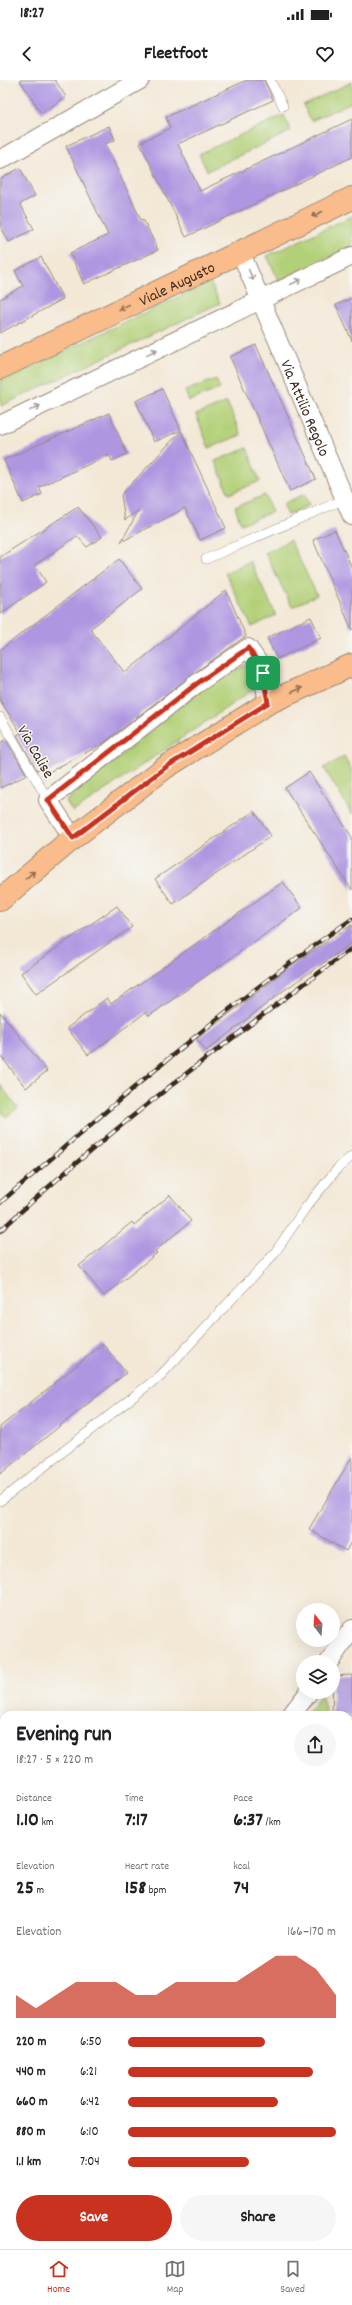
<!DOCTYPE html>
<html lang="en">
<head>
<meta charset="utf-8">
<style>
  :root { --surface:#fff; --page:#f6f6f6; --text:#202124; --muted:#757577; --line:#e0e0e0; --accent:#c8321e }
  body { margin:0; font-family:Dekko,sans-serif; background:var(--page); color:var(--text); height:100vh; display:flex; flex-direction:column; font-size:15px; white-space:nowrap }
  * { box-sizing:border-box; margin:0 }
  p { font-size:13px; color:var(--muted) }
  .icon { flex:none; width:22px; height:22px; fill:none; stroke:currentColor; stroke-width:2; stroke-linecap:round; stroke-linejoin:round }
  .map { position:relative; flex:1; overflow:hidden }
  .panel { position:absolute; left:0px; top:1631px; width:352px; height:538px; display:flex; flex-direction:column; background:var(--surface); border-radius:12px 12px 0 0; box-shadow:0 4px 16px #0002 }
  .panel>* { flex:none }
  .needle { width:26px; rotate:343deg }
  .fabs { position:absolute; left:296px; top:1523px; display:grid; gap:8px }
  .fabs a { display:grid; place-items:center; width:44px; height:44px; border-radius:50%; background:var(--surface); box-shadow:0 4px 16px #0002; font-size:20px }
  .pin { position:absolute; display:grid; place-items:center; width:34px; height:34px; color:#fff; margin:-17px; border-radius:8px; box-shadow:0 2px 6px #0006 }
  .round { display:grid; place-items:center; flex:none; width:42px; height:42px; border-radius:21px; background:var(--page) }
  .overview { display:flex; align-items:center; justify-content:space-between; height:68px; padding:0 16px }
  h1 { font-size:22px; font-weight:800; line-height:30px }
  .figures { display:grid; grid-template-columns:repeat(3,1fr); gap:6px; height:68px; padding:4px 16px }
  .figures div { display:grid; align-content:center }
  .figures b { font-size:20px; font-weight:800 }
  .figures small { font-size:11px; font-weight:400 }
  .figures p { font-size:11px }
  .chart { height:112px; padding:8px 16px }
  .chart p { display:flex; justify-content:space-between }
  .chart svg { width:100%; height:72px; margin-top:4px; fill:var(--accent); opacity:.7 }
  .primary-button { display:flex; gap:8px; margin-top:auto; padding:8px 16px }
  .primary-button a { flex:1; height:46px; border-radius:24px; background:var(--accent); color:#fff; font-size:16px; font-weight:800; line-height:46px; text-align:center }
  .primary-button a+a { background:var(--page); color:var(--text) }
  ul { padding:0 16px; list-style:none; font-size:13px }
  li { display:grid; grid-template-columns:64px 48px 1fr; align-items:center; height:30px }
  li i { height:10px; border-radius:5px; background:var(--accent) }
  .status { display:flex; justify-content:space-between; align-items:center; height:28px; padding:0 20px; background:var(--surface); direction:ltr }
  .status svg { height:11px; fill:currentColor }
  header { display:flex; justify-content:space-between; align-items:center; height:52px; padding:0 16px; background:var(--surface); font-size:18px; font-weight:800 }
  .dock { display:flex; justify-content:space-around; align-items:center; height:56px; border-top:1px solid var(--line); background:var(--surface); font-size:11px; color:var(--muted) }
  .dock a { display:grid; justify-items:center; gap:2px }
  .dock .on { color:var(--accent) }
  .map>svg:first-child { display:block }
</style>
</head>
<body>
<div class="status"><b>18:27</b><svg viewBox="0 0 49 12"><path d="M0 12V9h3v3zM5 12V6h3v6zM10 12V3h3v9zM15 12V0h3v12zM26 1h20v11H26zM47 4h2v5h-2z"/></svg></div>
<header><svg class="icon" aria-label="back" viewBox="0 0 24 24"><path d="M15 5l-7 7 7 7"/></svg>Fleetfoot<svg class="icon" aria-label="heart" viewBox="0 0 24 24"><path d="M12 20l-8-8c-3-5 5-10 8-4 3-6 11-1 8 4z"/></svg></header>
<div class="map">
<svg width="352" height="2169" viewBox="0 0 352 2169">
  <rect width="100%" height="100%" fill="#f6f6f2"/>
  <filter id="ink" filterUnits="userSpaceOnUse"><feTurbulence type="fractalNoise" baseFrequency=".025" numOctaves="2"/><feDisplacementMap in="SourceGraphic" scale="8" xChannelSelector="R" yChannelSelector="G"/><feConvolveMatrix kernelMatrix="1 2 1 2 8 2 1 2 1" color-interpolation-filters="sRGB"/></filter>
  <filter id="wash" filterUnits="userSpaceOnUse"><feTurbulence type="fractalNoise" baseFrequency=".012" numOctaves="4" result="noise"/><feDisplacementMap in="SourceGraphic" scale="16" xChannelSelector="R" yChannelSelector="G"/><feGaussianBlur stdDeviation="0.9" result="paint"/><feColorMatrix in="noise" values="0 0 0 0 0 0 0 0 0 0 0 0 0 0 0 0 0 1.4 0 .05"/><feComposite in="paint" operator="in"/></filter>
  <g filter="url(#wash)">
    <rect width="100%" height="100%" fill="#f3e8d6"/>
    <g fill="#b2d077" stroke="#767d4a">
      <polygon points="352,2 352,22 311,41 303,25"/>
      <polygon points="284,35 291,51 207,91 199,74"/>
      <polygon points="352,136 352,167 279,201 267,176"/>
      <polygon points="210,202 220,223 1,326 0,301"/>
      <polygon points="216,299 220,309 189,321 185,311"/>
      <polygon points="227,322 241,355 209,368 196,335"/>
      <polygon points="247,368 260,401 229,414 215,381"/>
      <polygon points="304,414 309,425 288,435 283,424"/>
      <polygon points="265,415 272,432 241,444 235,427"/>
      <polygon points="290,460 317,515 292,527 265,473"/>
      <polygon points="250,481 276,535 252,547 225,493"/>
      <polygon points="252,582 257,607 73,732 66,721 204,607"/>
      <polygon points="344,676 352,690 352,734 324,688"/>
      <polygon points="0,1005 18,1028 6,1037 0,1029"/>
      <polygon points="321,1615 327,1635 306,1635"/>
      <polygon points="352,1742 352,1770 348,1770 348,1743"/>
      <polygon points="348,1988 352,1988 352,2169 323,2169 320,2165 348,2165"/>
      <polygon points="7,2165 67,2165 69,2169 1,2169"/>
    </g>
    <g id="blocks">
      <g fill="#ae96e1">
        <polygon points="20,0 55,0 66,17 41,33"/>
        <polygon points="247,0 264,0 273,20 178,64 200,111 352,39 352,77 186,157 140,63 170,48 166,37"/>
        <polygon points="109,46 115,60 105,64 141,140 143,139 158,170 84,204 70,173 108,155 66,66"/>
        <polygon points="20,88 35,116 20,124 34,149 9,162 0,145 0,99"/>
        <polygon points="41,177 63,219 0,253 0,219 23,206 15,191"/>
        <polygon points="352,218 352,261 336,225"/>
        <polygon points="256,265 316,399 290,411 230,277"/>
        <polygon points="162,309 181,350 154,362 136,321"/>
        <polygon points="109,333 127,374 112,381 109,375 39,407 42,414 23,423 4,380"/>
        <polygon points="181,351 226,448 200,460 185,428 121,462 139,430 125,440 121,415"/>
        <polygon points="78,427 102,457 87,467 77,456 35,485 46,502 0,534 0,477"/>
        <polygon points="335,450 352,488 352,550 313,460"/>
        <polygon points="119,479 142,509 90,549 125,593 226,510 246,556 193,594 102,664 47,693 43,687 37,690 17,655 21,653 0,620 0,570"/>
        <polygon points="311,537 321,558 277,579 267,558"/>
        <polygon points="6,660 27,695 0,708 0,663"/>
        <polygon points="309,692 352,757 352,810 285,708"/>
        <polygon points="254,731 271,756 173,824 155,799"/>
        <polygon points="283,802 302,828 149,936 146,932 88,975 67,948 107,918 111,924"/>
        <polygon points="117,826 132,847 36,914 21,893"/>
        <polygon points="352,845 352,863 283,911 206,971 197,959 292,885"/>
        <polygon points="0,932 47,991 26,1008 0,975"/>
        <polygon points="170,1115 191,1141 155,1171 157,1173 104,1216 79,1186 132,1142 134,1145"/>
        <polygon points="103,1264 126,1293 0,1394 0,1347"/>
        <polygon points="352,1377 352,1460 346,1471 309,1449"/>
        <polygon points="352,1595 352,1635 332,1635 333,1596"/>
      </g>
    </g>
  </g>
  <g filter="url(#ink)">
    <use href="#blocks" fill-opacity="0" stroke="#97897a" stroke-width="1"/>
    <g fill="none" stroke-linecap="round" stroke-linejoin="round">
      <defs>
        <g id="service">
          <polyline points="270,0 283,26"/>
          <polyline points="206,479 345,419"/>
          <polyline points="0,637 48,720"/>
          <polyline points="0,1421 161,1295 274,1174 306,1127 338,1088 352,1076"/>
          <polyline points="348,1973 352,1973"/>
          <polyline points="217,2165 220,2169"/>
          <polyline points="130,2169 136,2165"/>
        </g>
        <polyline id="pedestrian" points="348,1776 352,1776"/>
        <g id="minor">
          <polyline points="0,80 140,0"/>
          <path id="s1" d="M240 171 352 436"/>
          <polyline points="0,345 352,176"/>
          <polyline points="73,758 48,720 195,605 248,568 262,588 268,623"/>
          <polyline points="329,1582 352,1549"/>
          <polyline points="291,1635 309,1612"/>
          <polyline points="348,1694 352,1694"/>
          <polyline points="348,1823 352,1823"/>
          <polyline points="0,2025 4,2019"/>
        </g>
        <g id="primary">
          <path id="s2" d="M0 288 352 118"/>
          <polyline points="0,820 73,758 166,687 268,623 352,585"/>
        </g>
      </defs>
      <use href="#service" stroke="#97897a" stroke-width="10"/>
      <use href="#pedestrian" stroke="#97897a" stroke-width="16"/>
      <use href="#minor" stroke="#97897a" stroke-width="20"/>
      <use href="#primary" stroke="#97897a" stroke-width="24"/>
      <use href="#service" stroke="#fff" stroke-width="9"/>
      <use href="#pedestrian" stroke="#fff" stroke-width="14"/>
      <use href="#minor" stroke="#fff" stroke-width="18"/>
      <use href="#primary" stroke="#f9bc8a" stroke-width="22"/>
      <defs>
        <g id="rail">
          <path d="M0 1123C114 1024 227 924 352 839"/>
          <path d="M0 1151C110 1048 232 958 352 868"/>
        </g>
      </defs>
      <use href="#rail" stroke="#3b2a1e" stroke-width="4.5"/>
      <use href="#rail" stroke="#f6f6f2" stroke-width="3" stroke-dasharray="9" stroke-linecap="butt"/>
    </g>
    <defs><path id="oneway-shaft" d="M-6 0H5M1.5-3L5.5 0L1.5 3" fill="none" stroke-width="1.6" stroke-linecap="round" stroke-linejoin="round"/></defs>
    <g stroke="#906c4f">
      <use href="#oneway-shaft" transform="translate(317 134) rotate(155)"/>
      <use href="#oneway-shaft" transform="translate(124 227) rotate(154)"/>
      <use href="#oneway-shaft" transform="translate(297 610) rotate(-24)"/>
      <use href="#oneway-shaft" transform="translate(30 795) rotate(-40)"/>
    </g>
    <g stroke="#a79f9a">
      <use href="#oneway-shaft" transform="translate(251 195) rotate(66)"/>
      <use href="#oneway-shaft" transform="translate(296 202) rotate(-25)"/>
      <use href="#oneway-shaft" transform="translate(152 272) rotate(-26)"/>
      <use href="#oneway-shaft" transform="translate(35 328) rotate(-26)"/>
    </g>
  </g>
  <g fill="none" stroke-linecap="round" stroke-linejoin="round" filter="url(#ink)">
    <defs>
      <polygon id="route" points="248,568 262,588 268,623 166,687 73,758 48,720 195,605"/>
    </defs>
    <use href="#route" stroke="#fff" stroke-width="8"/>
    <use href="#route" stroke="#c8321e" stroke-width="5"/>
  </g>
  <g text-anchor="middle" stroke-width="3" stroke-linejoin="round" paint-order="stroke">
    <g font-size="16" fill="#3b2a1e" stroke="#f6f6f2">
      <text dy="6" stroke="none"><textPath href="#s2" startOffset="196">Viale Augusto</textPath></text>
      <text dy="6" stroke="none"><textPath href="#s1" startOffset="170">Via Attilio Regolo</textPath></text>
      <text transform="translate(37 671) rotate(60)" y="6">Via Calise</text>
    </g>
  </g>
</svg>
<div class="fabs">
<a><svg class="needle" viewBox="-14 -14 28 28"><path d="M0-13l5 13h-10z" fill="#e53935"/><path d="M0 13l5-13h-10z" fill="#757577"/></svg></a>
<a><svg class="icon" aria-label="layers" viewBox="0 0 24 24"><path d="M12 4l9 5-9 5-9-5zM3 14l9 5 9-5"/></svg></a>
</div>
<div class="pin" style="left:263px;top:593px;background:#1e9e55"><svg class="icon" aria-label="arrive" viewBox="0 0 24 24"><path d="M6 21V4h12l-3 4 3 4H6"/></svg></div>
<section class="panel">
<div class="overview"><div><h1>Evening run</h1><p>18:27 · 5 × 220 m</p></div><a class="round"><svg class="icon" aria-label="share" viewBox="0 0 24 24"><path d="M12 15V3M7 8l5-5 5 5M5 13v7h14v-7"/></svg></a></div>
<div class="figures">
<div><p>Distance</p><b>1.10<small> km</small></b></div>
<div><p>Time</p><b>7:17</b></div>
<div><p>Pace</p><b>6:37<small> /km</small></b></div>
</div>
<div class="figures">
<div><p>Elevation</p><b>25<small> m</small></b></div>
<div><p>Heart rate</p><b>158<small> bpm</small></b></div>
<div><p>kcal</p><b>74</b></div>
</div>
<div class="chart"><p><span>Elevation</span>166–170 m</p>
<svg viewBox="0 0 160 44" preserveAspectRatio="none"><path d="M0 44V30L10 38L20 30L30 22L40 22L50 22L60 30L70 30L80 22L90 22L100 22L110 22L120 14L130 6L140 6L150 14L160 30V44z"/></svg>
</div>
<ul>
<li><b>220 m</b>6:50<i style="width:66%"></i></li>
<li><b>440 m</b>6:21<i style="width:89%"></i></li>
<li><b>660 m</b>6:42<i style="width:72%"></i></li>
<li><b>880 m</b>6:10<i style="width:100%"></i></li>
<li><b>1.1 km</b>7:04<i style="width:58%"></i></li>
</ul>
<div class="primary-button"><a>Save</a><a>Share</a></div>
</section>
</div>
<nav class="dock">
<a class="on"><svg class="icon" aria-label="home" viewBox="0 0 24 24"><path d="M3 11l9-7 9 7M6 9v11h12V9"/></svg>Home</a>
<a><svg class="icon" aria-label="map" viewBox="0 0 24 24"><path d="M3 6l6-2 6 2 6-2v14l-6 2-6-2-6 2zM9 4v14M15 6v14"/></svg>Map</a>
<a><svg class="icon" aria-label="saved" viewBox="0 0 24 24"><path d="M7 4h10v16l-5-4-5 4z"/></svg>Saved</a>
</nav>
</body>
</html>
